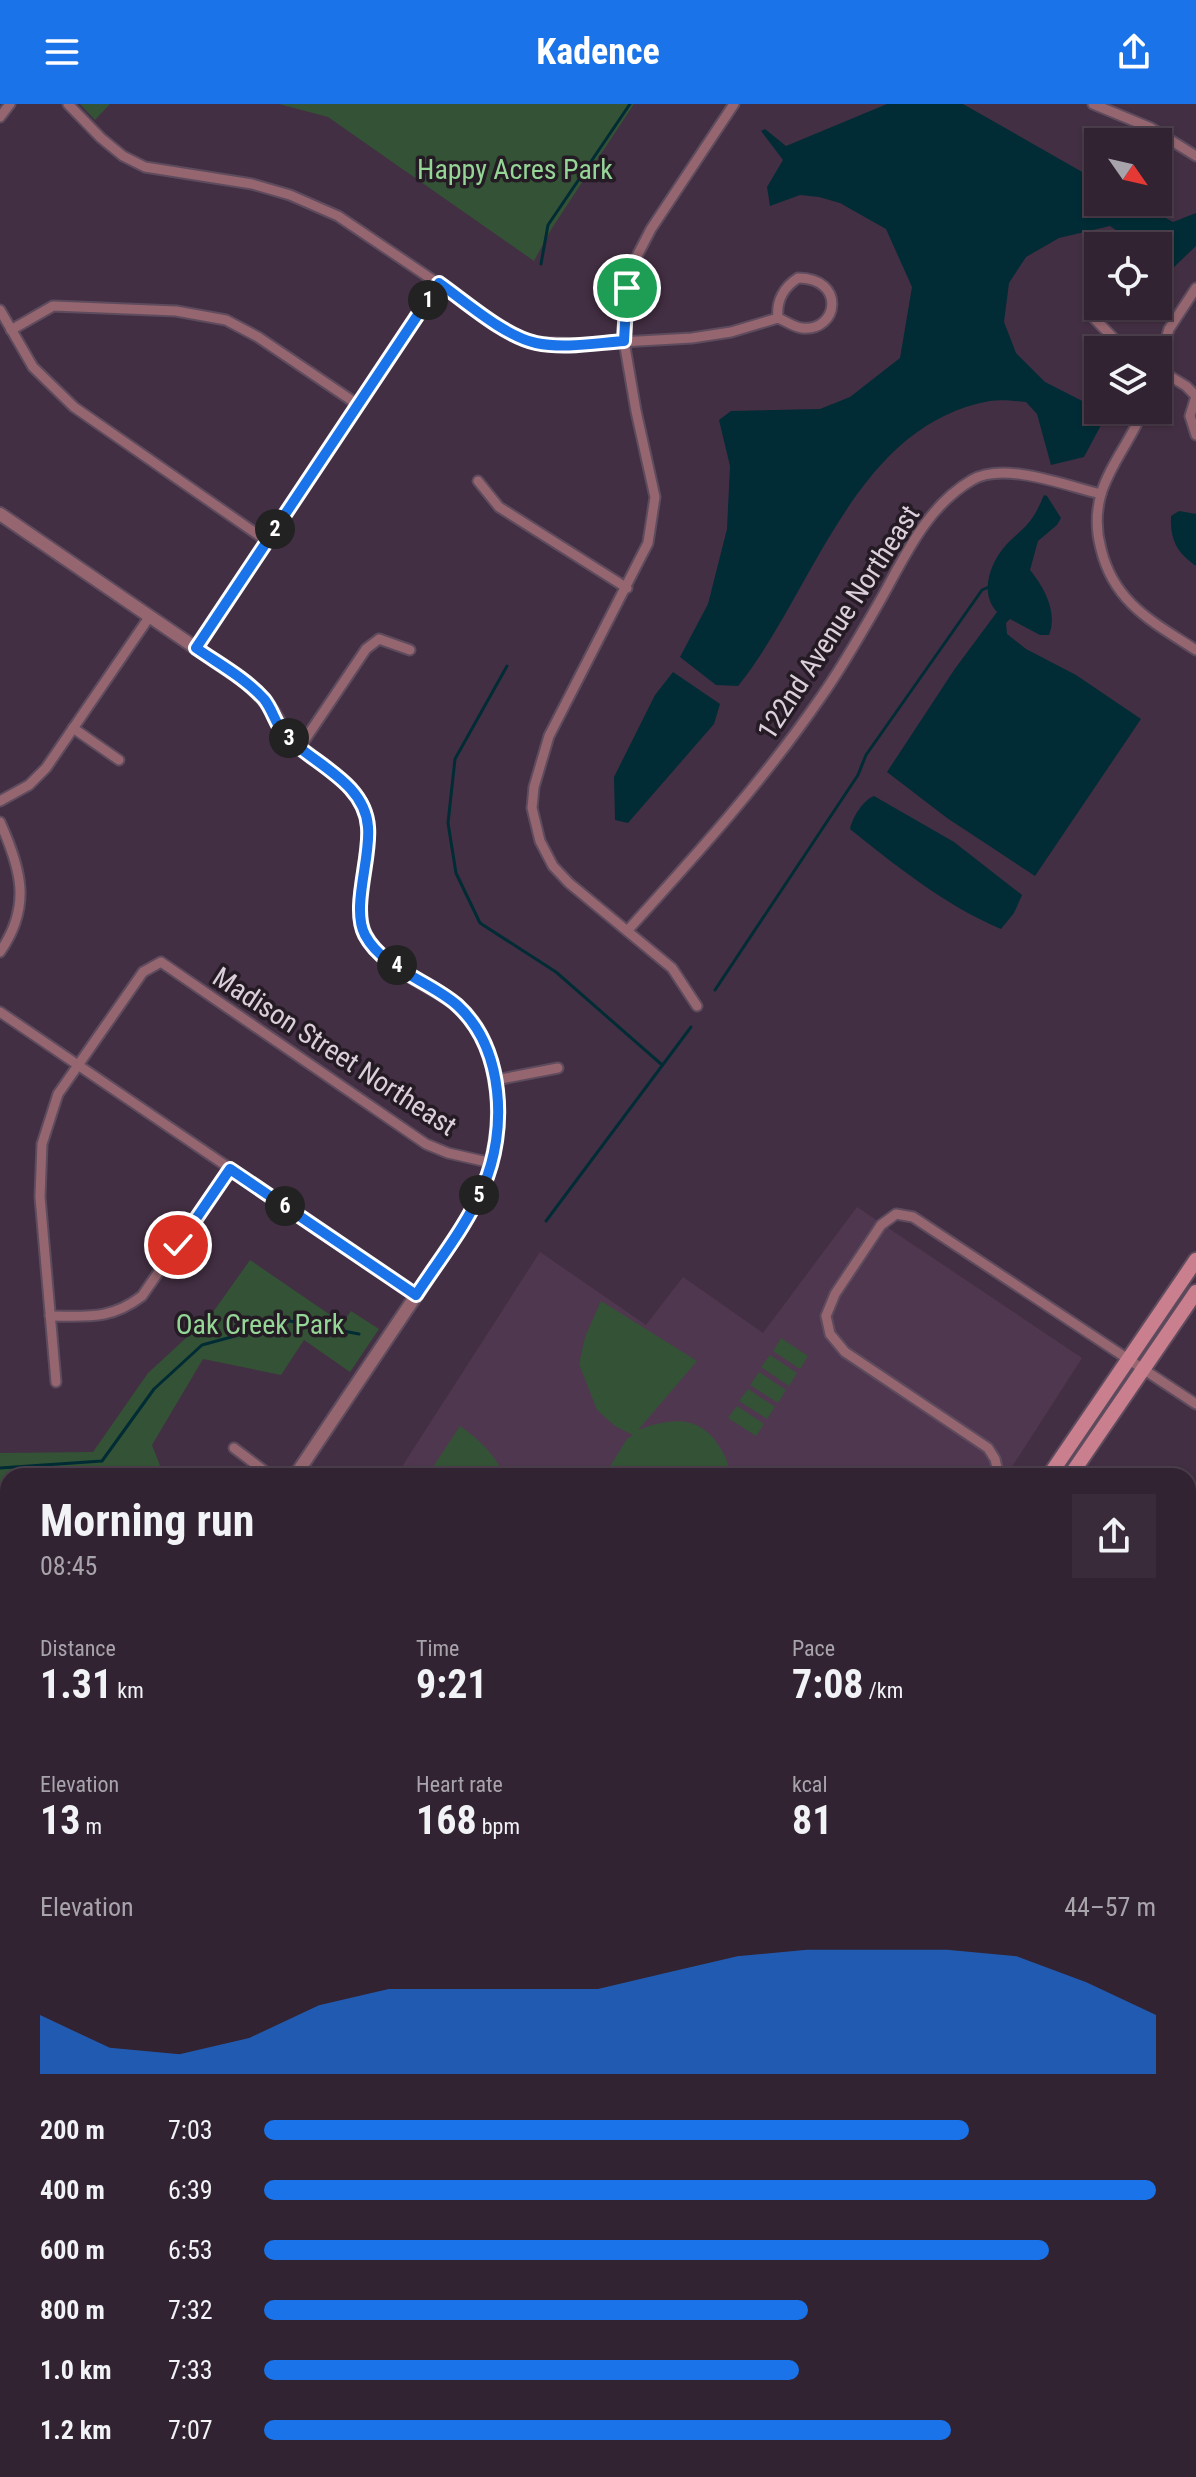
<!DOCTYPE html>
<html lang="en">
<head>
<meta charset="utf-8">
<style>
  :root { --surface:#322332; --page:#3a2b3a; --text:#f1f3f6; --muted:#a8a4ac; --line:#4d404d; --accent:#1a73e8 }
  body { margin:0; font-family:"Roboto Condensed",sans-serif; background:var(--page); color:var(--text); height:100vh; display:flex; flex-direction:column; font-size:30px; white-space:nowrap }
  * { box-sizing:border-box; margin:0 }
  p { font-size:26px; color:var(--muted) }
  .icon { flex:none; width:44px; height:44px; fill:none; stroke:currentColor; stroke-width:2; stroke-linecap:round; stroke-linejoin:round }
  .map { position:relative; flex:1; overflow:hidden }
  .side { position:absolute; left:0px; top:1364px; width:1196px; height:1010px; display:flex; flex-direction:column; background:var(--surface); border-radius:24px 24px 0 0; box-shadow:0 2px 6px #0004,0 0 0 2px var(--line) }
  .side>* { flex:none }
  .needle { width:52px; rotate:124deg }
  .tools { position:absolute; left:1084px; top:24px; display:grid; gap:16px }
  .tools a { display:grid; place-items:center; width:88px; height:88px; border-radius:0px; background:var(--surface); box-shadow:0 2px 6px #0004,0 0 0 2px var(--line); font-size:40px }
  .pin { position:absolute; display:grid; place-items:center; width:68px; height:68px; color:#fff; margin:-34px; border:4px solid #fff; border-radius:50%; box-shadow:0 2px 8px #0007 }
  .km { position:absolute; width:40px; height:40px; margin:-20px; border-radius:50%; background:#222; color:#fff; font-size:22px; line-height:40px; text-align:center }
  .round { display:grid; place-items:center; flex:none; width:84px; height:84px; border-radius:0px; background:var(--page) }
  .overview { display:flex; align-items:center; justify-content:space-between; height:136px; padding:0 40px }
  h1 { font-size:44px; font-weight:700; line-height:60px }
  .metrics { display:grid; grid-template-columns:repeat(3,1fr); gap:12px; height:136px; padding:8px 40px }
  .metrics div { display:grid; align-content:center }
  .metrics b { font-size:40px; font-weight:700 }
  .metrics small { font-size:22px; font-weight:400 }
  .metrics p { font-size:22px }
  .chart { height:224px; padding:16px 40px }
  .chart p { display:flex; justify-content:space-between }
  .chart svg { width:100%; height:144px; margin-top:8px; fill:var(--accent); opacity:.7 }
  ul { padding:0 40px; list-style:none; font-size:26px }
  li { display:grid; grid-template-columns:128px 96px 1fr; align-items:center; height:60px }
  li i { height:20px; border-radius:10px; background:var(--accent) }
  header { display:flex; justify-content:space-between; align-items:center; height:104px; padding:0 40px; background:var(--accent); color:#fff; font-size:36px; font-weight:700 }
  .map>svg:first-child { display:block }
</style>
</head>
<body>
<header><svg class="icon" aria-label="menu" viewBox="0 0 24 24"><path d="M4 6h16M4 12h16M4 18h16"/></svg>Kadence<svg class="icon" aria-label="share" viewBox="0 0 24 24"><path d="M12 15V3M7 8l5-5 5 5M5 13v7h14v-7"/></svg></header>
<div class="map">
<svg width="1196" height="2373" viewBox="0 0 1196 2373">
  <rect width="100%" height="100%" fill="#432f43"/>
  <polygon fill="#503750" points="857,1103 1082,1254 1006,1372 396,1372 540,1148 646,1221 683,1173 763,1229"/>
  <g fill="#345235">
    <polygon points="80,0 110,0 95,16"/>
    <polygon points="279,0 634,0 552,124 534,157 328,13"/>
    <polygon points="250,1156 342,1219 351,1207 379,1225 350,1268 304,1236 281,1271 203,1255 152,1341 164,1372 8,1372 8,1383 6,1378 0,1379 0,1349 93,1348 148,1269 211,1211"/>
    <path d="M601 1197 697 1257 638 1326C668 1315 698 1309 719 1342 725 1351 730 1361 729 1372H604L627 1335 633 1331 615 1322 597 1306 579 1260 585 1233Z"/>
    <polygon points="781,1234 808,1252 800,1265 773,1247"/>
    <polygon points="770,1251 797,1269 789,1282 761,1263"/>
    <polygon points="759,1268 786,1286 778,1299 750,1281"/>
    <polygon points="748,1285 775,1303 767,1315 739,1297"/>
    <polygon points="737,1302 764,1320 756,1332 728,1314"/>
    <path d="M460 1322C480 1336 494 1350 505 1372H427Z"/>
  </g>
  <g fill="#012c35">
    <path d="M887 0H963L1098 77V98H1136L1173 118 1196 109V142L1171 166 1158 156V142H1139L1110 122 1059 134 1026 153 1009 179 1004 218 1016 249 1045 278 1100 306V323L1084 353 1051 361 1037 310 1026 298C1015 297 1001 295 990 297 854 321 814 488 738 582L716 581 680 553 708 500 727 425 730 362 719 316 731 307 820 305 850 293 900 254 912 183 886 125 840 99 819 93 800 91 770 102 767 83 783 56 761 27 765 25 786 42Z"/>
    <path d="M1044 391 1047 392 1061 414 1057 421 1038 437 1030 466C1044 483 1058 508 1049 531H1040L1010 515 1006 519 1007 530 1026 545 1076 571 1141 615 1035 772 947 714 887 668 954 566 997 508C979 489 990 459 1006 441 1015 431 1026 424 1033 413 1037 407 1041 398 1044 391Z"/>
    <path d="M1179 407 1196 410V462C1177 449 1170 436 1171 412Z"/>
    <polygon points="673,568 720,600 714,620 628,719 615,716 614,673 655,591"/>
    <path d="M874 692 954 738 1022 791 1014 809 1001 825C946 802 896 762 850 725 852 714 863 696 874 692Z"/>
  </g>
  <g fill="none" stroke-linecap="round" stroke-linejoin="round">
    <g stroke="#012c35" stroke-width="3">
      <polyline points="541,160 548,121 630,0"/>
      <polyline points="507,562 455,655 448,719 456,769 480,819 556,868 661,960"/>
      <polyline points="715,886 858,671 866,651 982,486 991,482"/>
      <polyline points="546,1117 691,923"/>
      <polyline points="0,1364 102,1357 154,1285 202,1241 290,1217 359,1230"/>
      <polyline points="1188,2121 1196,2114"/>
    </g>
    <defs>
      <g id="minor">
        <path d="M68 0 101 34 123 52 145 63 252 80 290 91 338 112 510 228 533 238 586 240 692 234 731 228 778 214C786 217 793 223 802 224 839 228 846 174 798 174 784 183 776 197 778 214"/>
        <polyline points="1093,0 1151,24 1196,52"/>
        <polyline points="0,13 10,0"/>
        <polyline points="0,206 33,263 74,303 267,437"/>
        <polyline points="1090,210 1125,246"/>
        <polyline points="11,226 53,202 176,207 226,216 258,233 357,300"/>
        <polyline points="1158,263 1169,225 1196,184"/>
        <polyline points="1158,265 1186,282 1196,292"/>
        <polyline points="1196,292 1190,312 1196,331"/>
        <path d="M1143 306C1132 335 1110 360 1101 390 1096 408 1096 427 1101 445 1114 499 1153 518 1196 546"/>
        <polyline points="478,377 499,403 627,484"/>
        <polyline points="196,544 439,179"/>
        <polyline points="73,624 119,656"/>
        <polyline points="300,643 366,545 379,535 410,546"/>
        <polyline points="0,697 29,681 46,664 150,512"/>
        <path d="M0 718C21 765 32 802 0 848"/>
        <path d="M628 826C696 751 764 676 821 593 843 562 862 528 881 495 905 452 927 402 972 376 1004 357 1067 382 1101 390"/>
        <polyline points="697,902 672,864 569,779 553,762 540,737 532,704 534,683 549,632 648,439 655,393 636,307 624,237 627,184 638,150 651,125 734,0"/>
        <polyline points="0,908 416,1191"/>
        <polyline points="496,976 558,964"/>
        <path d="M50 1212C87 1212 111 1216 142 1192L230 1065"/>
        <polyline points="56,1278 40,1093 42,1040 58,990 143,868 161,858 426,1040 448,1049 492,1059"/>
        <polyline points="234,1344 271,1372"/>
        <polyline points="999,1372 995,1355 988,1344 845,1248 830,1230 826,1212 835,1190 881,1121 896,1110 913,1113 1196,1300"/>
        <polyline points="1188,1397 1196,1387"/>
        <polyline points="0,1510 8,1518"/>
        <polyline points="1188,1525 1196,1544"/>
        <polyline points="1188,1717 1196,1705"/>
        <polyline points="0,1752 8,1757"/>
        <polyline points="0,1771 8,1776"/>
        <polyline points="1188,2004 1196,1997"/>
        <polyline points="1188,2303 1196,2291"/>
        <polyline points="0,2309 8,2311"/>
        <polyline points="125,2366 133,2373"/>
        <polyline points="870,2366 880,2373"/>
        <polyline points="744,2373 749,2366"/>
        <polyline points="982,2373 987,2366"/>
        <polyline points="1140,2373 1145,2366"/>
      </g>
      <g id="tertiary">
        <path d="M0 410 247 579C259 590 270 601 278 616 281 622 281 627 286 632 314 659 366 680 368 724 371 754 351 805 366 832 382 862 425 878 452 897 499 932 505 1006 491 1059 486 1081 475 1101 464 1120L295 1372"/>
        <polyline points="0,1803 8,1791"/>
        <polyline points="0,1838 8,1825"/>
      </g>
      <g id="secondary">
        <polyline points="1049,1372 1196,1156"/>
        <polyline points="1070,1372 1196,1188"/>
        <polyline points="389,2373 394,2366"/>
        <polyline points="414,2373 418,2366"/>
      </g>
    </defs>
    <use href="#minor" stroke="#5e4c5e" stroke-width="13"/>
    <use href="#tertiary" stroke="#5e4c5e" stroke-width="16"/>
    <use href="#secondary" stroke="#5e4c5e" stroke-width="18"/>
    <use href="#minor" stroke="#95666f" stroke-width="9"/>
    <use href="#tertiary" stroke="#95666f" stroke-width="12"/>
    <use href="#secondary" stroke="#c97f8e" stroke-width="14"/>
  </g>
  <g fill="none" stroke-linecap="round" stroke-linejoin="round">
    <defs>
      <path id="route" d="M178 1141 230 1065 416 1191C439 1156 467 1121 483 1083 508 1026 504 944 457 901 430 877 383 865 365 831 351 804 371 754 368 723 365 678 313 660 285 631 276 622 273 606 264 595 245 574 219 560 196 544L439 179C466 198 504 232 536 239 564 245 596 239 624 237L627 184"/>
    </defs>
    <use href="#route" stroke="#fff" stroke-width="16"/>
    <use href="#route" stroke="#1a73e8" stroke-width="10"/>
  </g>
  <g text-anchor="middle" stroke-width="7" stroke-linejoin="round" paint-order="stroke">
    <g font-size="28" fill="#95d697" stroke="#241b24">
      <text x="515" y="75">Happy Acres Park</text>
      <text x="260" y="1230">Oak Creek Park</text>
    </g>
    <g font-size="28" fill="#dbcfdb" stroke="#241b24">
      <text transform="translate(838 518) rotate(-57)" y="10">122nd Avenue Northeast</text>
      <text transform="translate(335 947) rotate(33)" y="10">Madison Street Northeast</text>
    </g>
  </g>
</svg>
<div class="tools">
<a><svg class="needle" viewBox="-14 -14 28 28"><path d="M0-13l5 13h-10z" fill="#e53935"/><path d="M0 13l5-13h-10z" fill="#a8a4ac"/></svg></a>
<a><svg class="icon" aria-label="locate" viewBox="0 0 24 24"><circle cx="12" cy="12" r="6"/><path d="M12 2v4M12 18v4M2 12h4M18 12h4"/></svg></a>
<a><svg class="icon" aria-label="layers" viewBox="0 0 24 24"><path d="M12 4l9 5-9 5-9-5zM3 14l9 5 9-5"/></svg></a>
</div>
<div class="pin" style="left:627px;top:184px;background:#1e9e55"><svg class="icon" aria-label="arrive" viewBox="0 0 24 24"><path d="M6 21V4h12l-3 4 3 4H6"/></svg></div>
<div class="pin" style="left:178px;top:1141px;background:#d93025"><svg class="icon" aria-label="check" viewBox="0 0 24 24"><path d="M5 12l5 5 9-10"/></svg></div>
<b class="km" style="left:428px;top:196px">1</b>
<b class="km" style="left:275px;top:425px">2</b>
<b class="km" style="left:289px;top:634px">3</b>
<b class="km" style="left:397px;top:861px">4</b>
<b class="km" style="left:479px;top:1091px">5</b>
<b class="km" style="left:285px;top:1102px">6</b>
<section class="side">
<div class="overview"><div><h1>Morning run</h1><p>08:45</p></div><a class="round"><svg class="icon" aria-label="share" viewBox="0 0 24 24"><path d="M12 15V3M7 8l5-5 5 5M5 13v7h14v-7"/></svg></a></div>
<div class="metrics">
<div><p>Distance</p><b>1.31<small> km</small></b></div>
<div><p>Time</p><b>9:21</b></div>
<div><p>Pace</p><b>7:08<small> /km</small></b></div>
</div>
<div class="metrics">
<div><p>Elevation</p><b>13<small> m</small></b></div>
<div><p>Heart rate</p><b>168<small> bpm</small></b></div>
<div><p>kcal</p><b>81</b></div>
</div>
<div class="chart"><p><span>Elevation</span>44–57 m</p>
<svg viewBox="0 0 160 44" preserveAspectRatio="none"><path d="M0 44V26L10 36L20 38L30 33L40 23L50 18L60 18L70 18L80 18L90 13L100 8L110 6L120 6L130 6L140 8L150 16L160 26V44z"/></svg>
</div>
<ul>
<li><b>200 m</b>7:03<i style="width:79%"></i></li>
<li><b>400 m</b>6:39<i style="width:100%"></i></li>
<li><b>600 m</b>6:53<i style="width:88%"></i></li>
<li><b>800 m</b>7:32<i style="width:61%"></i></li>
<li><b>1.0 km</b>7:33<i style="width:60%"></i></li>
<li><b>1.2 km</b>7:07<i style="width:77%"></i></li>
</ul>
</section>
</div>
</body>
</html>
